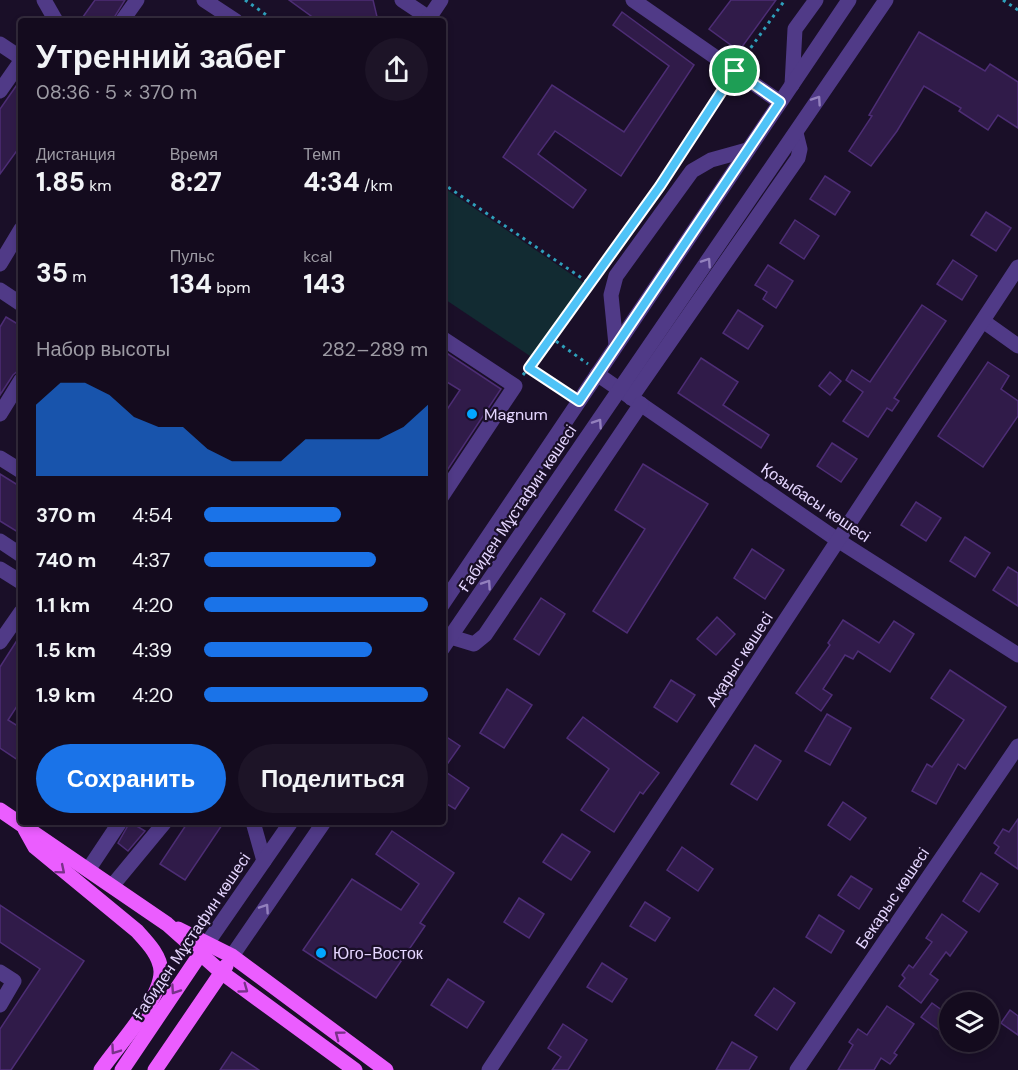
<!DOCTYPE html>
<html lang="ru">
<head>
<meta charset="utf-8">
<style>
  :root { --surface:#140b1e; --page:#1d1427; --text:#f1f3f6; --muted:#9d9ba4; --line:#332b3c; --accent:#1a73e8 }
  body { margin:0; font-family:"DM Sans",sans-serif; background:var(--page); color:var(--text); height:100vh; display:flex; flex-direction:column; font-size:22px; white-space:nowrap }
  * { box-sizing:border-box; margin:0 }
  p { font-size:20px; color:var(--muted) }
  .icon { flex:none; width:33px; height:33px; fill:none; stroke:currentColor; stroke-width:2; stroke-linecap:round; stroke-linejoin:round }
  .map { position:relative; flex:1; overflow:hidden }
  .side { position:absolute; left:18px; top:18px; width:428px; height:807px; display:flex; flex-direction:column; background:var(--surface); border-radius:6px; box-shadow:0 3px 9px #0003,0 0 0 2px var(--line) }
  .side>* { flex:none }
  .fabs { position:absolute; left:939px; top:992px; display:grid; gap:12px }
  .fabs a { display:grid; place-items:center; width:60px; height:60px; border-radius:50%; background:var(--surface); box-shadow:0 3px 9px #0003,0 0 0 2px var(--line); font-size:30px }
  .pin { position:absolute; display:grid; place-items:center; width:51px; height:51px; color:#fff; margin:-26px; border:3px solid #fff; border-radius:50%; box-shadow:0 2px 6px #0007 }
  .round { display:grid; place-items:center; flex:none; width:63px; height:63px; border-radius:32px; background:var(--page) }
  .overview { display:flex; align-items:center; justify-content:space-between; height:102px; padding:0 18px }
  h1 { font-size:33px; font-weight:800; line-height:45px }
  .stats { display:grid; grid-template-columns:repeat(3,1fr); gap:9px; height:102px; padding:6px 18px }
  .stats div { display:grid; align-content:center }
  .stats b { font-size:26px; font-weight:800 }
  .stats small { font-size:16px; font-weight:400 }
  .stats p { font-size:16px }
  .chart { height:168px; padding:12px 18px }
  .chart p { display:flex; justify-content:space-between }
  .chart svg { width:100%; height:108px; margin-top:6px; fill:var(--accent); opacity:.7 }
  .button { display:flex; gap:12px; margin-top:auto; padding:12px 18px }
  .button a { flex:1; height:69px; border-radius:36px; background:var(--accent); color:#fff; font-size:24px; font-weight:800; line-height:69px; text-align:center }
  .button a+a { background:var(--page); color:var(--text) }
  ul { padding:0 18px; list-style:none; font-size:20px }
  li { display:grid; grid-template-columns:96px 72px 1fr; align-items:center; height:45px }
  li i { height:15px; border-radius:8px; background:var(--accent) }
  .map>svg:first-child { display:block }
</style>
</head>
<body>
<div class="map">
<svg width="1018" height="1070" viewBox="0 0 1018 1070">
  <rect width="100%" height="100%" fill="#1a0f28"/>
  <polygon fill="#122b32" points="443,187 587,285 536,360 443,298"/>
  <g fill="#301b49" stroke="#4d2d75" stroke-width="1.5">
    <polygon points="95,0 125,0 112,21 80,21"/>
    <polygon points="289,0 373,0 378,21 318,21"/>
    <polygon points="731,0 776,0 739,51 709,29"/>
    <polygon points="622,12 694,65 621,176 555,131 538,154 586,190 573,208 503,157 552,85 624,132 669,66 613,25"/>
    <polygon points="919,32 985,71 990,64 1018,82 1018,128 998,115 988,130 959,111 961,108 924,86 897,131 871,166 849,151 872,116 869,115"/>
    <polygon points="21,79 21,145 0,174 0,109"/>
    <polygon points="825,176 850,192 835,215 810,199"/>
    <polygon points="986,212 1011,228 996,251 971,235"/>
    <polygon points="795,220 819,236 804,259 780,243"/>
    <polygon points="953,260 977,276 962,300 937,284"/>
    <polygon points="768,265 793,281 776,308 763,299 767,292 755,285"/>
    <polygon points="922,305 946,321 894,398 899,401 892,411 887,408 868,437 843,421 863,392 846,380 852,370 870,382"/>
    <polygon points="738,310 763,326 748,349 723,333"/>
    <polygon points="6,317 21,326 21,368 13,375 0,395 0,327"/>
    <polygon points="442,350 501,389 442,478 442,417 460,390 442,379"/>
    <polygon points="701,358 738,382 723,405 769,435 761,448 678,393"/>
    <polygon points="988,362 1009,376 1001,389 1018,401 1018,416 983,467 938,436"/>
    <polygon points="830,372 841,381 830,395 819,386"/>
    <polygon points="832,443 857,459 841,482 817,466"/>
    <polygon points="643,464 708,504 627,633 593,611 645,529 615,510"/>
    <polygon points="0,474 21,487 21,534 0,521"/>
    <polygon points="916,502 941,518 926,541 901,525"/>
    <polygon points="965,537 990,553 975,577 950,561"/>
    <polygon points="752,549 784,570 765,599 734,578"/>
    <polygon points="1008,567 1018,573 1018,606 993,590"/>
    <polygon points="541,598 565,614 539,655 514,639"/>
    <polygon points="717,617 735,634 716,655 697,639"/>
    <polygon points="843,620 879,643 894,621 914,634 890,672 858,651 853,659 845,655 823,689 832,695 821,711 796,693 830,645 828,643"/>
    <polygon points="21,634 21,700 8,720 21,728 21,762 0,748 0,667"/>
    <polygon points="950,670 1006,707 965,769 958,764 936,804 912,791 927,764 932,767 964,720 931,698"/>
    <polygon points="671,680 695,695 677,722 654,707"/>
    <polygon points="507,689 532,705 504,748 480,733"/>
    <polygon points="827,714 851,728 830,765 805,751"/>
    <polygon points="583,717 659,773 643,794 640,792 614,832 581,810 609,769 567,738"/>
    <polygon points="442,734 460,746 443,770 469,788 455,809 442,801"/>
    <polygon points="755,745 781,761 757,800 731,784"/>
    <polygon points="843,802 866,818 850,840 828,825"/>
    <polygon points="1018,819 1018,869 995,853 999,847 994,843 1003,829 1009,832"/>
    <polygon points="130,822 145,831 128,851 118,843"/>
    <polygon points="188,822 224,822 185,880 160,864"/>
    <polygon points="392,831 454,873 420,923 425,926 376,998 303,950 352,879 401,910 419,884 376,854"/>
    <polygon points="562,834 590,852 571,880 543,862"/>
    <polygon points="682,847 713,869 698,891 667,870"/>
    <polygon points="981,873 998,884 979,912 963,901"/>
    <polygon points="851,876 872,889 859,909 838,895"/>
    <polygon points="519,898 544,914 529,938 504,922"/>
    <polygon points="645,902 670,918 655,941 630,926"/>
    <polygon points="0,905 84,961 11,1070 0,1070 0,1029 40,969 0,942"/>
    <polygon points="942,914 967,932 950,956 946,952 930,974 938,980 921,1003 899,986 905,978 902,975 909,965 913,968 932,942 926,938"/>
    <polygon points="819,915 844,931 831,953 806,937"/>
    <polygon points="602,963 627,979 612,1002 587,987"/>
    <polygon points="448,979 484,1002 467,1028 431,1005"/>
    <polygon points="774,988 795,1003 777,1030 755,1015"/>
    <polygon points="932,1003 950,1016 950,1038 921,1017"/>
    <polygon points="887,1006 914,1024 894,1053 897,1055 890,1064 881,1058 874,1070 838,1070 853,1045 849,1042 858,1029 867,1035"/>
    <polygon points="1010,1010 1018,1016 1018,1035 1001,1023"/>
    <polygon points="563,1024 587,1040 568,1070 552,1070 561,1057 548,1048"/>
    <polygon points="732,1042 757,1057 749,1070 716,1070"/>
    <polygon points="232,1052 259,1070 220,1070"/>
  </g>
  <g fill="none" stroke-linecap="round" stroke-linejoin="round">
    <g stroke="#2ea0bb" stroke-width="3" stroke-dasharray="3 4.5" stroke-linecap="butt">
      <polyline points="245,0 275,21"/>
      <polyline points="1003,0 1018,10"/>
      <polyline points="742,60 785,0"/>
      <polyline points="442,183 589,283"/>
      <polyline points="550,337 588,364"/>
      <polyline points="529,368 568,393"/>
      <polyline points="523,375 660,186 727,83"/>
    </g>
    <g stroke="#503a87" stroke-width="15">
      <polyline points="44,0 56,21"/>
      <polyline points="204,0 236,21"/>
      <polyline points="402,0 429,18 427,21"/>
      <polyline points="633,0 780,102"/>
      <polyline points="429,18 441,0"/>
      <polyline points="122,21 137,0"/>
      <polyline points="0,44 21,58"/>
      <polyline points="792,85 795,29 816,0"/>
      <polyline points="0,91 21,61"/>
      <polyline points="0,264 21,229"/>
      <polyline points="0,290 21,304"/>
      <polyline points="983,321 1018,346"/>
      <polyline points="442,338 515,386 442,496"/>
      <polyline points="616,345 611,295 616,276 692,171 711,160 747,150"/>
      <polyline points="597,374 839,541 1018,655"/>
      <polyline points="631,398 798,158 800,149 796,133"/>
      <polyline points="0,414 21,380"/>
      <polyline points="0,458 21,471"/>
      <polyline points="0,541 21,555"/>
      <polyline points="0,569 21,582"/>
      <polyline points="442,605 849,0"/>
      <polyline points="451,637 474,644 485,635 641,404"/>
      <polyline points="0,642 21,612"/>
      <polyline points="442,649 886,0"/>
      <polyline points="253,822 264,861"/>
      <polyline points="88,870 120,822"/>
      <polyline points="112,886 165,822"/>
      <polyline points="208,942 291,822"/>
      <polyline points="232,956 324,822"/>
      <polyline points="0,972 14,981 0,1005"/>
      <polyline points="489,1070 1018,267"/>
      <polyline points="797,1070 1018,746"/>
    </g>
    <g stroke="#eb5dff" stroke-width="15">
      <polyline points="0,810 167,924 221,972 355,1070"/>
      <path d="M25 829 35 847 137 931C147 942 160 955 161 971 162 999 117 1046 101 1070"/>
      <polyline points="178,929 232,956 386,1070"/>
      <polyline points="122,1070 205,947"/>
      <polyline points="155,1070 226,966"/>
    </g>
  </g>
  <defs><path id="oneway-chevron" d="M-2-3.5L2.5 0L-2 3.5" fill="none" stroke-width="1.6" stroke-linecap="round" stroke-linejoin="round" transform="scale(1.5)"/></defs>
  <g stroke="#9380bd">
    <use href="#oneway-chevron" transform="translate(817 100) rotate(-56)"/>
    <use href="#oneway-chevron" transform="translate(707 262) rotate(-56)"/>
    <use href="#oneway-chevron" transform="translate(598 423) rotate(-56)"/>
    <use href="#oneway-chevron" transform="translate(487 584) rotate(-56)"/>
    <use href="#oneway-chevron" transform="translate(265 908) rotate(-56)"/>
  </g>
  <g stroke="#783289">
    <use href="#oneway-chevron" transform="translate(61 870) rotate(40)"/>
    <use href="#oneway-chevron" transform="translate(244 989) rotate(36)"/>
    <use href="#oneway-chevron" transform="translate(175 990) rotate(124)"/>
    <use href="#oneway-chevron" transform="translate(339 1035) rotate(-143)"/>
    <use href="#oneway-chevron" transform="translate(115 1050) rotate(125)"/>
  </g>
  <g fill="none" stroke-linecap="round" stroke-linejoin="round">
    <defs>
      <polygon id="route" points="735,71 780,102 579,401 529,368 660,186"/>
    </defs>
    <use href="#route" stroke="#fff" stroke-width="12"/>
    <use href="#route" stroke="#4fc3f7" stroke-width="8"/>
  </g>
  <g fill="#02a6ff" stroke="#1a0f28" stroke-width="2">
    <circle cx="472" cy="414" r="6"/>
    <circle cx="321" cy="953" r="6"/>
  </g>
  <g text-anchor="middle" stroke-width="4.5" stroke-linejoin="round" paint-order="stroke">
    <g font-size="16" fill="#e5d6ff" stroke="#1a0f28" text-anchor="start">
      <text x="484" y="420">Magnum</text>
      <text x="333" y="959">Юго-Восток</text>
    </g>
    <g font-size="16" fill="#e5d6ff" stroke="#1a0f28">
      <text transform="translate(816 502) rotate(34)" y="6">Қозыбасы көшесі</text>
      <text transform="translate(517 508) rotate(-56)" y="6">Ғабиден Мұстафин көшесі</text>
      <text transform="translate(739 659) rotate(-57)" y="6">Ақарыс көшесі</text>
      <text transform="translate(892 898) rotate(-56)" y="6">Бекарыс көшесі</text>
      <text transform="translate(191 936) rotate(-56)" y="6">Ғабиден Мұстафин көшесі</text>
    </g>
  </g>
</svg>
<div class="fabs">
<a><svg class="icon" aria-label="layers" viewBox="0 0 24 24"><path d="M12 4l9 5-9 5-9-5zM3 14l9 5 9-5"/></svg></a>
</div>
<div class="pin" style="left:735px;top:71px;background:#1e9e55"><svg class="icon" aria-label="arrive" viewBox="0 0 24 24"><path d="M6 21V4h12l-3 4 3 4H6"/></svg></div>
<section class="side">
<div class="overview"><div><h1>Утренний забег</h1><p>08:36 · 5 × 370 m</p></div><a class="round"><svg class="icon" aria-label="share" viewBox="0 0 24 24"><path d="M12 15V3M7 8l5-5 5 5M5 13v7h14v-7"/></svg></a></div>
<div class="stats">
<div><p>Дистанция</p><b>1.85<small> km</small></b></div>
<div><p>Время</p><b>8:27</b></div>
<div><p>Темп</p><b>4:34<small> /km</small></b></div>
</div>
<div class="stats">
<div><b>35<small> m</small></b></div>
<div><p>Пульс</p><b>134<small> bpm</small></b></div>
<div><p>kcal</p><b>143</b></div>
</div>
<div class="chart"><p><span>Набор высоты</span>282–289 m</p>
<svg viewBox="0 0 160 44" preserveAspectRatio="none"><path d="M0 44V15L10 6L20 6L30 11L40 20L50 24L60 24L70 33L80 38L90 38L100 38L110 29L120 29L130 29L140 29L150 24L160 15V44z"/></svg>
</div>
<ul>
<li><b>370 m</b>4:54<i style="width:61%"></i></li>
<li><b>740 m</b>4:37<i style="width:77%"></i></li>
<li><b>1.1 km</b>4:20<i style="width:100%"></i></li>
<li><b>1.5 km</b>4:39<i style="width:75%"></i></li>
<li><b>1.9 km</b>4:20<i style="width:100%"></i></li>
</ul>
<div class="button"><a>Сохранить</a><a>Поделиться</a></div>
</section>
</div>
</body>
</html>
